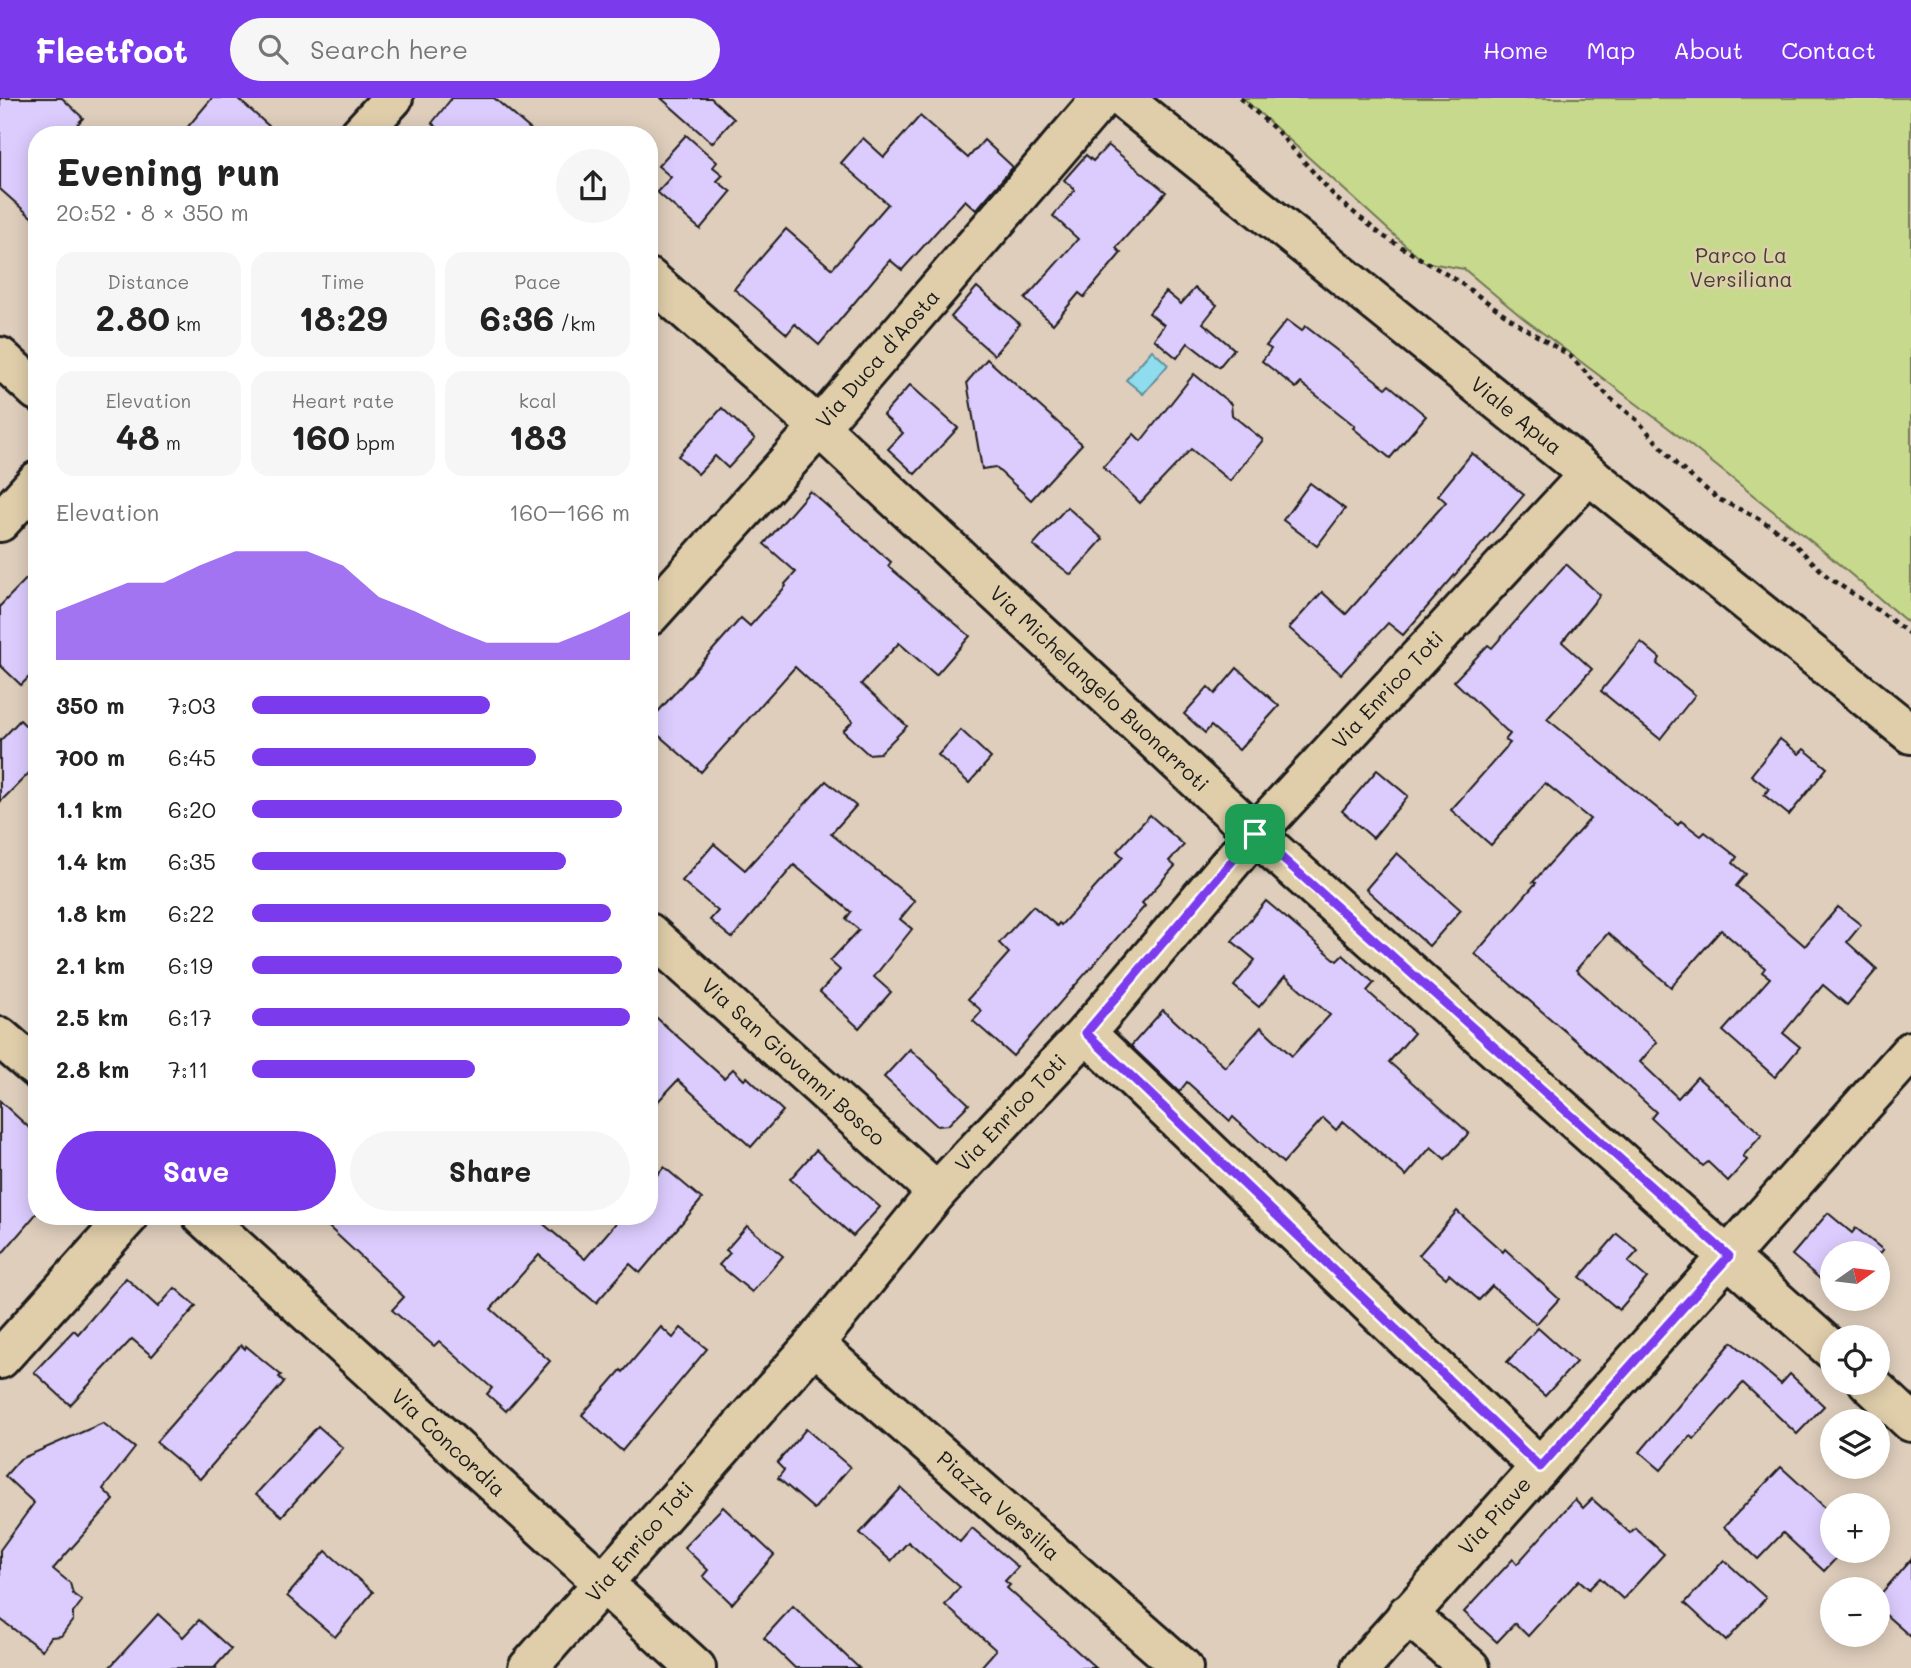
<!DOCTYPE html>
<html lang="en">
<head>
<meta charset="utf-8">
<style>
  :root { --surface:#fff; --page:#f6f6f6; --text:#222; --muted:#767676; --accent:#7c3aed }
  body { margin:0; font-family:Mali,sans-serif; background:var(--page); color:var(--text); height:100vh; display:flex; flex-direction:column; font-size:26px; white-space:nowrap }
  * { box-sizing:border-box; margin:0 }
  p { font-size:23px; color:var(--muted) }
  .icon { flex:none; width:38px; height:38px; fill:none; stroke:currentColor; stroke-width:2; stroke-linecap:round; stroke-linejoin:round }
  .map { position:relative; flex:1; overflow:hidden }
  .sheet { position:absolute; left:28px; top:28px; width:630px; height:1099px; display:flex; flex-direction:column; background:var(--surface); border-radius:28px; box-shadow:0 4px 18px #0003 }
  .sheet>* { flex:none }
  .needle { width:46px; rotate:76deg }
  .tools { position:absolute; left:1820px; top:1143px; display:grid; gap:14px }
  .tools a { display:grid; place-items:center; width:70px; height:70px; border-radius:50%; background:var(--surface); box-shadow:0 4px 18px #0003; font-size:35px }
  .pin { position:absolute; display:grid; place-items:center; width:60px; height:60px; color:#fff; margin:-30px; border-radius:14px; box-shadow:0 4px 10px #0006 }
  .round { display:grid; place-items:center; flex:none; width:74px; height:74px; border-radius:37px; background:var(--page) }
  .head { display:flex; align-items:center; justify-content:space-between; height:119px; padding:0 28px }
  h1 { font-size:38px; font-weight:700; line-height:52px }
  .metrics { display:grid; grid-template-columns:repeat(3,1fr); gap:10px; height:119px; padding:7px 28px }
  .metrics div { display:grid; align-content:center; border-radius:18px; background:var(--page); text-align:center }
  .metrics b { font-size:35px; font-weight:700 }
  .metrics small { font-size:19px; font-weight:400 }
  .metrics p { font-size:19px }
  .chart { height:196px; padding:14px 28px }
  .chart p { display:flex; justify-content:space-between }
  .chart svg { width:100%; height:126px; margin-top:7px; fill:var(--accent); opacity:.7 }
  .cta { display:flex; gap:14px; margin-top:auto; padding:14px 28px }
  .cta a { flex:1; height:80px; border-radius:42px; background:var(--accent); color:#fff; font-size:28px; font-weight:700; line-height:80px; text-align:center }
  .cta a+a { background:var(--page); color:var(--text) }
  ul { padding:0 28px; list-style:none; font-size:23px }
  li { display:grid; grid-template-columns:112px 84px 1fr; align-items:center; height:52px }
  li i { height:18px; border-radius:9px; background:var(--accent) }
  header { display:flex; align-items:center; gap:42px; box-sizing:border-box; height:98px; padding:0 35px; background:var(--accent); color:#fff }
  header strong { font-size:33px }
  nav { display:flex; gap:38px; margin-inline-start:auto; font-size:24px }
  .search { width:490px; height:63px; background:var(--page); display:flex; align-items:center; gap:18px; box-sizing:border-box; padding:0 24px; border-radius:38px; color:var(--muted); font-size:26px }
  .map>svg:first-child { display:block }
</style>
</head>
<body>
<header>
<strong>Fleetfoot</strong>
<div class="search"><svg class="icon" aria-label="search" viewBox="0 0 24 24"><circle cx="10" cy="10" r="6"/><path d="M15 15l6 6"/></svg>Search here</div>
<nav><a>Home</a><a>Map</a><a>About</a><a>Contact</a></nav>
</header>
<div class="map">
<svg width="1911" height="1570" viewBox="0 0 1911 1570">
  <rect width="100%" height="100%" fill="#dfcebc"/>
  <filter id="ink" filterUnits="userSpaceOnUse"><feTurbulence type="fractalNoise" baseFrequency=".0143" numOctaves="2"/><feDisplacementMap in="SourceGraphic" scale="14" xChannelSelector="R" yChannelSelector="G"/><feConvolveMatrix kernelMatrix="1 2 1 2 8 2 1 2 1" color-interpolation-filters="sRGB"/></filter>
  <g filter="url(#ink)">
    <polygon fill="#c7d98d" stroke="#727a54" stroke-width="2" points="1243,0 1911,0 1911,527 1822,452 1670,331 1523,220 1464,171 1424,164"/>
    <polygon fill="#8fdcee" stroke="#618f9a" stroke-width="2" points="1152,252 1168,267 1143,296 1126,282"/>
    <g fill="#dcccfe" stroke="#1c1c1c" stroke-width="2">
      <polygon points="0,0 62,0 83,20 68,37 37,37 37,124 0,91"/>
      <polygon points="212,0 237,0 279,37 181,37"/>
      <polygon points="452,0 494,0 537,37 446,37 432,25"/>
      <polygon points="661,0 711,0 734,21 712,45"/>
      <polygon points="920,18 968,60 984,42 1013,69 976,112 965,102 902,172 890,162 819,247 795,226 787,236 734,191 786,131 832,171 888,106 841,65 863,40 884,59"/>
      <polygon points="686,37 717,64 713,69 723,77 717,83 731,94 700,131 657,94 671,79 658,68"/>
      <polygon points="1108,47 1166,94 1116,150 1121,155 1084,199 1079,195 1053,226 1025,201 1078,141 1053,118 1075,92 1064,82 1086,57 1093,63"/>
      <polygon points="977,189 1020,226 994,257 951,219"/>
      <polygon points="1195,190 1217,207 1203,225 1234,251 1219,269 1188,245 1177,260 1154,241 1164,227 1149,215 1166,194 1181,206"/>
      <polygon points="1287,222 1302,233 1305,228 1386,290 1389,287 1426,318 1390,360 1353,330 1355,328 1301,285 1296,290 1262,263 1271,251 1266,248"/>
      <polygon points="987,261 1082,346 1031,402 995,369 982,371 967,284"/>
      <polygon points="1194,276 1231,306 1232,317 1263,342 1230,383 1191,351 1140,405 1103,369 1134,336 1141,343"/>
      <polygon points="910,287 958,330 915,376 888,351 903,335 883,317"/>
      <polygon points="722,310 755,341 728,370 715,358 698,376 678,358"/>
      <polygon points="1472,355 1524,397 1403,537 1388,525 1341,576 1289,530 1322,494 1346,516 1446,404 1438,397"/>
      <polygon points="1310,385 1345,411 1317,448 1283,422"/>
      <polygon points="810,393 891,464 888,468 970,538 936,577 899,545 861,586 907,628 880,655 868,656 843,633 853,623 795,569 701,674 649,629 649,624 741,520 750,528 786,488 785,486 796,474 764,446"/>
      <polygon points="1067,409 1103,441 1071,477 1033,447"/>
      <polygon points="1566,466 1600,497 1562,544 1592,571 1547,621 1678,727 1681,723 1701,738 1705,734 1737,759 1733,765 1746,776 1736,788 1805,848 1838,809 1861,827 1847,844 1877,871 1847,907 1823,887 1783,935 1800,949 1775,979 1723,933 1770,880 1762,874 1765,870 1721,832 1671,889 1608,835 1576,872 1657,944 1640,964 1678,1000 1697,979 1762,1037 1743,1058 1747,1062 1728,1083 1708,1064 1703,1068 1651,1020 1656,1014 1595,959 1475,856 1536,785 1533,784 1590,721 1545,685 1491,747 1451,712 1510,645 1505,642 1510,636 1454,583 1488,547 1492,550"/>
      <polygon points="37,470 37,571 21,587 0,567 0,508"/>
      <polygon points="1641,544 1660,560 1657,566 1695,597 1660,641 1601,593"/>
      <polygon points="1237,570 1279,608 1239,652 1211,628 1205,635 1184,616 1208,589 1215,596"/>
      <polygon points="20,622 37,639 37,667 0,704 0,643"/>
      <polygon points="961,632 991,660 969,685 938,657"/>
      <polygon points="1780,641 1799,656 1804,651 1827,670 1789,717 1764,697 1769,691 1751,677"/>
      <polygon points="1377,672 1408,698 1373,740 1342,713"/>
      <polygon points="826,683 856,708 831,736 915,803 900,821 912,831 874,879 891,894 859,930 820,894 840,872 830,863 859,832 846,821 851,814 794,767 732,840 710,822 718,813 682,783 714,746 745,772"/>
      <polygon points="1150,717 1184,747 1169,763 1175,768 1142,805 1145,808 1013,958 973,923 982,913 968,901 1009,855 999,845 1033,808 1057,828 1059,825 1061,827 1123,759 1117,753"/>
      <polygon points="1397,755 1461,812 1429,848 1366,791"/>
      <polygon points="1266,803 1337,863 1343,857 1374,885 1367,893 1414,935 1389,964 1469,1035 1445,1061 1431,1049 1406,1078 1343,1023 1336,1032 1323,1020 1283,1065 1233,1019 1230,1023 1187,984 1179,994 1131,948 1163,912 1225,969 1261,929 1292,958 1330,917 1285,878 1259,909 1234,888 1255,862 1232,843"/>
      <polygon points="649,913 724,980 733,971 744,982 747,979 783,1013 751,1049 678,982 649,1013"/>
      <polygon points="910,951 969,1006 948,1027 937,1028 884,979"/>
      <polygon points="0,1003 37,1037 37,1115 0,1158"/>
      <polygon points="816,1052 880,1109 853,1138 790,1081"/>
      <polygon points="664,1069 702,1101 640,1175 630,1166 596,1205 539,1157 491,1211 550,1263 506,1313 487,1296 492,1290 439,1243 434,1248 392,1212 404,1199 317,1118 534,1118 585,1161 622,1118 649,1118 649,1086"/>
      <polygon points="1457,1113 1503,1154 1505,1151 1559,1201 1536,1226 1492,1188 1479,1202 1449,1176 1446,1180 1419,1157"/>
      <polygon points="1828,1115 1852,1135 1856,1130 1883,1152 1878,1158 1878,1155 1832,1155 1832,1191 1792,1157"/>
      <polygon points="747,1128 783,1158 752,1194 719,1167 730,1155 726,1152"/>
      <polygon points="1617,1136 1638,1153 1628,1164 1647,1180 1619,1212 1580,1179"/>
      <polygon points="126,1180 158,1209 175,1190 196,1208 152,1258 132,1241 70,1307 34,1274 74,1232 78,1236"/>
      <polygon points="661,1229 673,1240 681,1230 707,1251 622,1353 582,1317 621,1272 623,1274"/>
      <polygon points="1538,1230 1576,1264 1545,1298 1507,1264"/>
      <polygon points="1732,1244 1781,1286 1790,1276 1824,1308 1797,1336 1743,1285 1694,1341 1690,1338 1661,1372 1640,1354"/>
      <polygon points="241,1247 245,1251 246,1248 281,1277 279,1279 284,1284 200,1381 156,1344"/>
      <polygon points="103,1325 135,1350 103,1391 114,1402 53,1471 70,1485 73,1496 82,1503 73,1515 73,1522 61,1538 51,1539 42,1552 0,1521 0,1452 34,1405 5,1378 20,1361"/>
      <polygon points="318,1328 343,1350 282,1418 256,1396"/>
      <polygon points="806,1331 850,1369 814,1411 778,1380 784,1372 777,1365"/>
      <polygon points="1781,1369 1830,1414 1832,1411 1832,1452 1844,1452 1824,1473 1783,1435 1758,1461 1724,1429"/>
      <polygon points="901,1390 960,1444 972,1430 1018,1469 1005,1483 1010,1487 1007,1490 1096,1570 980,1570 996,1552 945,1507 960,1489 908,1444 891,1463 860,1435"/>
      <polygon points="1575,1401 1583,1410 1592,1401 1630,1435 1635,1430 1664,1456 1623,1501 1600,1480 1589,1491 1579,1482 1528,1538 1515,1525 1497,1544 1464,1514 1513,1461 1517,1466"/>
      <polygon points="723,1409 774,1457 732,1506 703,1478 708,1472 684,1449"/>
      <polygon points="326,1453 373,1494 335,1539 287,1498"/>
      <polygon points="1911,1461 1911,1539 1878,1510 1878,1499"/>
      <polygon points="1724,1462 1766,1500 1726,1543 1685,1505"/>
      <polygon points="793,1508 859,1570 795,1570 764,1540"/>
      <polygon points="158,1516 183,1539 199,1522 231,1551 215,1569 217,1570 109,1570"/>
    </g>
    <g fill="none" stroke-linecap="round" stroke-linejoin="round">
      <defs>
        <g id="street">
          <polyline points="359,37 393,0"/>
          <polyline points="649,180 819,329 1255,736 1832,1252"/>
          <polyline points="0,259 37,293"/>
          <polyline points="0,424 37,383"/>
          <polyline points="649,518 819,329 1102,0"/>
          <polyline points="649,835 937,1094"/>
          <polyline points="1086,935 1540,1369"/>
          <polyline points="0,939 37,971"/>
          <polyline points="202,1118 696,1570"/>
          <polyline points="814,1246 1183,1570"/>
          <polyline points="0,1261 129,1118"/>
          <polyline points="1868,1284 1911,1324"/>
          <polyline points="1407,1516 1470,1570"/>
          <polyline points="528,1570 814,1246 937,1094 1086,935 1255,736 1589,376"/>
          <polyline points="1361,1570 1911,953"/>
        </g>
        <polyline id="secondary" points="1122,0 1911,636"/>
      </defs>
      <use href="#street" stroke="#1c1c1c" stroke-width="44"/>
      <use href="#secondary" stroke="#1c1c1c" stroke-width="44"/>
      <polyline stroke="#1c1c1c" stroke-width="4.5" stroke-dasharray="5 5" stroke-linecap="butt" points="1240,0 1276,32 1337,101 1383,138 1456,182 1524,230 1569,257 1610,300 1637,322 1677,367 1718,401 1756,419 1786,438 1829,480 1882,515 1911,537"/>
      <use href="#street" stroke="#e0ceab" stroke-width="38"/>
      <use href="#secondary" stroke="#e0ceab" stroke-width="38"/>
    </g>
  </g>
  <g fill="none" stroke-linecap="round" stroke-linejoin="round" filter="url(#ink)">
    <defs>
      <polygon id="route" points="1255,736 1729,1158 1540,1369 1086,935"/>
    </defs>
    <use href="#route" stroke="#fff" stroke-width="14"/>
    <use href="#route" stroke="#7c3aed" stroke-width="9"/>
  </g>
  <g text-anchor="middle" stroke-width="5" stroke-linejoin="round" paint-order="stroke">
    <g font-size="21" fill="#3e4233" stroke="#e0ceab">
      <text x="1741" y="165">Parco La<tspan x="1741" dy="24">Versiliana</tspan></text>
    </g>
    <g font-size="21" fill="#1c1c1c" stroke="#e0ceab">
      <text transform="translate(878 261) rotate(-49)" y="7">Via Duca d'Aosta</text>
      <text transform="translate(1516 318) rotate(39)" y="7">Viale Apua</text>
      <text transform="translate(1099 591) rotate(43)" y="7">Via Michelangelo Buonarroti</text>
      <text transform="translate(1388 592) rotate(-47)" y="7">Via Enrico Toti</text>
      <text transform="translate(793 964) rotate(42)" y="7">Via San Giovanni Bosco</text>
      <text transform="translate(1011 1015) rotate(-47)" y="7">Via Enrico Toti</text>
      <text transform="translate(448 1345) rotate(43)" y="7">Via Concordia</text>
      <text transform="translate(998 1408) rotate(41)" y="7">Piazza Versilia</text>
      <text transform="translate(1495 1418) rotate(-48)" y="7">Via Piave</text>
      <text transform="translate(640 1444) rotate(-49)" y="7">Via Enrico Toti</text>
    </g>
  </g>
</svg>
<div class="tools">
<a><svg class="needle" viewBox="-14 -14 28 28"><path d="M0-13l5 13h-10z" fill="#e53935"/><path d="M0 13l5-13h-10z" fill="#767676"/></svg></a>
<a><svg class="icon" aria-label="locate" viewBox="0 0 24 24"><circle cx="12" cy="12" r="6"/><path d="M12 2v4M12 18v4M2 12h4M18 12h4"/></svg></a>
<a><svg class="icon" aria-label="layers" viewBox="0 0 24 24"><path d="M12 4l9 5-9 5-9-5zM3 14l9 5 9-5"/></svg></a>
<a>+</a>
<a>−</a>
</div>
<div class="pin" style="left:1255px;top:736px;background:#1e9e55"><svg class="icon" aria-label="arrive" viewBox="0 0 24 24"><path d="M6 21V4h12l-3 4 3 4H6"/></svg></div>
<section class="sheet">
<div class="head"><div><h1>Evening run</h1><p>20:52 · 8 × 350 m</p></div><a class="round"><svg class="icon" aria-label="share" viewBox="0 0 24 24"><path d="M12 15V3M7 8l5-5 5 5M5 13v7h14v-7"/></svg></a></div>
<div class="metrics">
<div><p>Distance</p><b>2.80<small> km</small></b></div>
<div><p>Time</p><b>18:29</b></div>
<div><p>Pace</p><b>6:36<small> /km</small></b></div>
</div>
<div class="metrics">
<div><p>Elevation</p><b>48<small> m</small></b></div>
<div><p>Heart rate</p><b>160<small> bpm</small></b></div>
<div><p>kcal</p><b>183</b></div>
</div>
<div class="chart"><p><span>Elevation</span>160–166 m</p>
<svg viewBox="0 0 160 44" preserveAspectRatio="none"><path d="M0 44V27L10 22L20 17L30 17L40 11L50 6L60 6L70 6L80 11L90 22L100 27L110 33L120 38L130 38L140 38L150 33L160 27V44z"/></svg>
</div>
<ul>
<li><b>350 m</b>7:03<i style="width:63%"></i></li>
<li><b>700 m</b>6:45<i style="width:75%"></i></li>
<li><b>1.1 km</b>6:20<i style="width:98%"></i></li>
<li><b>1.4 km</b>6:35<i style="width:83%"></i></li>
<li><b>1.8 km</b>6:22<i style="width:95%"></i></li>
<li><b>2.1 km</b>6:19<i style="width:98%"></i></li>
<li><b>2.5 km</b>6:17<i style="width:100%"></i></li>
<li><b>2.8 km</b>7:11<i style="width:59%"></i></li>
</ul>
<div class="cta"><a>Save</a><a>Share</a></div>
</section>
</div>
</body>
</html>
